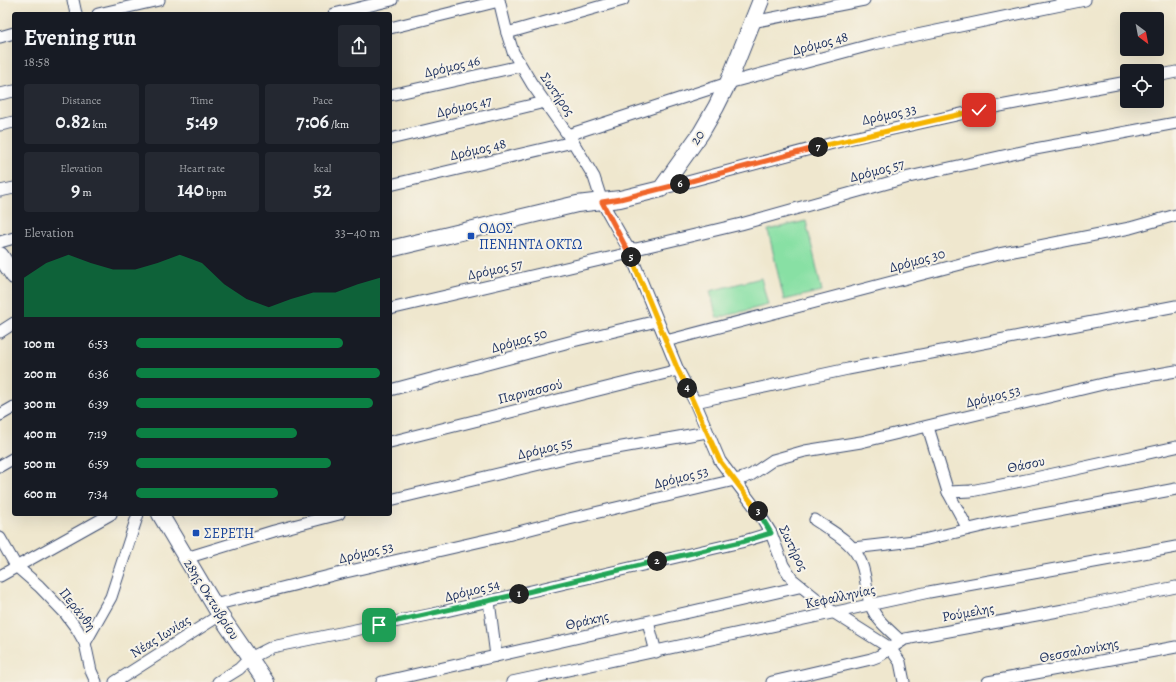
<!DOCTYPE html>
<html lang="en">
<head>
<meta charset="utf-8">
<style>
  :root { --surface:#171b24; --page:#242831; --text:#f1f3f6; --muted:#9ea1a6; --accent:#0b8043 }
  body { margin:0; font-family:Alegreya,serif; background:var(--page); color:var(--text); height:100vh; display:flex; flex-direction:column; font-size:15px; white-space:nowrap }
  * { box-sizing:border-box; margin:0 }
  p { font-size:13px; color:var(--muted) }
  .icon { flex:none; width:22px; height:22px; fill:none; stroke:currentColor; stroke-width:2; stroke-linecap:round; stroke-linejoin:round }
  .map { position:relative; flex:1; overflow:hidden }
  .drawer { position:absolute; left:12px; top:12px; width:380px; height:504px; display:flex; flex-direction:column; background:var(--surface); border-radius:4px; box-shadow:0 4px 16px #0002 }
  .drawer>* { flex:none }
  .needle { width:26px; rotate:148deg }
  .fabs { position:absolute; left:1120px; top:12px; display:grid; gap:8px }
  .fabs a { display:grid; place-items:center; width:44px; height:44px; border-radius:4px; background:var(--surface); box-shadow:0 4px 16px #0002; font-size:20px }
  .pin { position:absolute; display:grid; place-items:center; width:34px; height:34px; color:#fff; margin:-17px; border-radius:8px; box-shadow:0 2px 6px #0006 }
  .km { position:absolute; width:20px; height:20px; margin:-10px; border-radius:50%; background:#222; color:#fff; font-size:11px; line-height:20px; text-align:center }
  .round { display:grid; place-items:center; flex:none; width:42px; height:42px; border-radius:4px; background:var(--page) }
  .head { display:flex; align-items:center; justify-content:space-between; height:68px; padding:0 12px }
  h1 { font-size:22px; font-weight:700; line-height:30px }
  .figures { display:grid; grid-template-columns:repeat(3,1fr); gap:6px; height:68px; padding:4px 12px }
  .figures div { display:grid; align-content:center; border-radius:4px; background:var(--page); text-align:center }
  .figures b { font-size:20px; font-weight:700 }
  .figures small { font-size:11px; font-weight:400 }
  .figures p { font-size:11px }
  .chart { height:112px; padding:8px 12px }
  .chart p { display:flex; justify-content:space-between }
  .chart svg { width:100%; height:72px; margin-top:4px; fill:var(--accent); opacity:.7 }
  ul { padding:0 12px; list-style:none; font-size:13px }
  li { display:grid; grid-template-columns:64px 48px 1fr; align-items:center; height:30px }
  li i { height:10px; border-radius:5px; background:var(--accent) }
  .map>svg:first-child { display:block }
</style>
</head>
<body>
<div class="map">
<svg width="1176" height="682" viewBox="0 0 1176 682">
  <rect width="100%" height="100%" fill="#f7f3e8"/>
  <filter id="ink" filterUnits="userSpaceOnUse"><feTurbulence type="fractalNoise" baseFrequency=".025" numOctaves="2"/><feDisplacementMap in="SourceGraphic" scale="8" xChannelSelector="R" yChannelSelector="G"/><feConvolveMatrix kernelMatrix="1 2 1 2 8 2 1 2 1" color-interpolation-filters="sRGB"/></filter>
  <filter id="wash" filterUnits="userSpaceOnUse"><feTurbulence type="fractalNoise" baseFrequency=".012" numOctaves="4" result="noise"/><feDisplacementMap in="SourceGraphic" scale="16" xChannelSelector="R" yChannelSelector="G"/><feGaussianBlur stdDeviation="0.9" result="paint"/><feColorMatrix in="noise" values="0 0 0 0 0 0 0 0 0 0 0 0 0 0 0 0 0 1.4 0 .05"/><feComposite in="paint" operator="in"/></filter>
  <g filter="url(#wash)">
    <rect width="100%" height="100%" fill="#efe7ce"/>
    <g fill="#88e0a4" stroke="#528881">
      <polygon points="806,221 822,291 784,300 768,230"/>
      <polygon points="761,278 768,305 717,318 710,291"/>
    </g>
  </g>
  <g filter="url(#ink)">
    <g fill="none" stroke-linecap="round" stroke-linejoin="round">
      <defs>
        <g id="street">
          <polyline points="73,0 76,14"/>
          <polyline points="499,0 507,33 513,52 532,84 573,142 594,177 602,202 628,248 678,370 695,402 720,461 757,510 771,533 783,565 792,579 833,612 890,648 900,662 904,682"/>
          <polyline points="98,14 159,0"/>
          <polyline points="334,14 392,0"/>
          <polyline points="752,22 864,0"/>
          <polyline points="390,28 499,1"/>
          <polyline points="507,33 623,0"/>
          <polyline points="0,37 14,33"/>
          <polyline points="1157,76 1176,72"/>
          <polyline points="0,94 14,91"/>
          <polyline points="390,95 520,66"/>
          <polyline points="0,125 14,122"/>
          <polyline points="568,135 728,83 874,44 1085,0"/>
          <polyline points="390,139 545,102"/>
          <polyline points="390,185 573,142"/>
          <polyline points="661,189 848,139 979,110 1127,82"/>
          <polyline points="0,191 14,188"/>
          <polyline points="0,242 14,238"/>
          <polyline points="628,248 636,249 741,224 909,177 1035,149 1176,123"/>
          <polyline points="390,309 630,253"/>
          <polyline points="0,332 14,323"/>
          <polyline points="666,341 999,254 1130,228 1176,215"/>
          <polyline points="390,390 573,341 657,321"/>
          <polyline points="695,402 848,369 1176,306"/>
          <polyline points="0,415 14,407"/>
          <polyline points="928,427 948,492 971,491 1026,480 1176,447"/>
          <polyline points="390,442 678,370"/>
          <polyline points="0,466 14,458"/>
          <polyline points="948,492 968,529"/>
          <polyline points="390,500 577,455 707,432"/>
          <path d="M815 520C831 531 850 540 859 558 867 572 865 591 871 606 876 620 890 631 901 641"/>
          <polyline points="0,538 16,566 39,586 65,613 77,629 85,643 91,671 96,682"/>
          <polyline points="853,548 923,540 995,523 1176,489"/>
          <polyline points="186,558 274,531 339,514"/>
          <polyline points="0,576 111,514"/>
          <polyline points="489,601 496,656"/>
          <polyline points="214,605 337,574 499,537 569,519 743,478 751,475 773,460 805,451 861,442 1107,383 1176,371"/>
          <polyline points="648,622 656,652"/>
          <polyline points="85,643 111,597 138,514"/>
          <polyline points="115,682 220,615"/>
          <polyline points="218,682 239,669 250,658 272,647 433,614 741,542 771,533"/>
          <polyline points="382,682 799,587"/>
          <polyline points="512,682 929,592 1176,547"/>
          <polyline points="772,682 871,659 879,656 905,639 1064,610 1176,587"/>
          <polyline points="988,682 1176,647"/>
        </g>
        <g id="secondary">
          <polyline points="390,249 577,204 620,199 661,189 701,133 716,107 728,83 761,0"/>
          <polyline points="0,255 14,276"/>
          <polyline points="160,514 220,615 266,682"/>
        </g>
      </defs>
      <use href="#street" stroke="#3b4b6f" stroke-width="13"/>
      <use href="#secondary" stroke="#3b4b6f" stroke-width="18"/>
      <use href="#street" stroke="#fff" stroke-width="11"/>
      <use href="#secondary" stroke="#fff" stroke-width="16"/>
    </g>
  </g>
  <g fill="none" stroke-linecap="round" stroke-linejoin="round" filter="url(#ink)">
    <defs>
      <polyline id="split-1" points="379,625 519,594"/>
      <polyline id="split-2" points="519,594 657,561"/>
      <polyline id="split-3" points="657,561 741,542 771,533 758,511"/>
      <polyline id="split-4" points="687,388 720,461 758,511"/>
      <polyline id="split-5" points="631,257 678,370 687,388"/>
      <polyline id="split-6" points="631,257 602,202 620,199 680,184"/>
      <polyline id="split-7" points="680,184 818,147"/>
      <polyline id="split-8" points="818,147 979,110"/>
    </defs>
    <use href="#split-1" stroke="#fff" stroke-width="8"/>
    <use href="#split-2" stroke="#fff" stroke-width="8"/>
    <use href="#split-3" stroke="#fff" stroke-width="8"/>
    <use href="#split-4" stroke="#fff" stroke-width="8"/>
    <use href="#split-5" stroke="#fff" stroke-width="8"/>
    <use href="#split-6" stroke="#fff" stroke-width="8"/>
    <use href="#split-7" stroke="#fff" stroke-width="8"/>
    <use href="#split-8" stroke="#fff" stroke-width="8"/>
    <use href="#split-1" stroke="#22a559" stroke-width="5"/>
    <use href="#split-2" stroke="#22a559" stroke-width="5"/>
    <use href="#split-3" stroke="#22a559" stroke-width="5"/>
    <use href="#split-4" stroke="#f5b400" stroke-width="5"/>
    <use href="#split-5" stroke="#f5b400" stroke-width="5"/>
    <use href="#split-6" stroke="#f0652b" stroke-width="5"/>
    <use href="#split-7" stroke="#f0652b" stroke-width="5"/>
    <use href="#split-8" stroke="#f5b400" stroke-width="5"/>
  </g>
  <g fill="#1a4fb4" stroke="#f7f3e8" stroke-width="1.5">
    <rect x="467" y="232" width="8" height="8" rx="2"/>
    <rect x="192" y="529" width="8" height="8" rx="2"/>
  </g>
  <g text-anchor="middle" stroke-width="4" stroke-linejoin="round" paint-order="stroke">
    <g font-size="14" fill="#1b2f5e" stroke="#f7f3e8">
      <text transform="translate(820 43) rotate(-15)" y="5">Δρόμος 48</text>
      <text transform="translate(452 66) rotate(-13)" y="5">Δρόμος 46</text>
      <text transform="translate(558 94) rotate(55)" y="5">Σωτήρος</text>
      <text transform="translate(464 106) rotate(-13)" y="5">Δρόμος 47</text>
      <text transform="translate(889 114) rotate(-12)" y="5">Δρόμος 33</text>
      <text transform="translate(697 137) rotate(-55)" y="5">20</text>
      <text transform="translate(478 149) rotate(-13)" y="5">Δρόμος 48</text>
      <text transform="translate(877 170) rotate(-15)" y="5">Δρόμος 57</text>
      <text transform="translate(917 260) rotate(-15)" y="5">Δρόμος 30</text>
      <text transform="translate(495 269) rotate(-12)" y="5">Δρόμος 57</text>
      <text transform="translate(519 340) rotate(-16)" y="5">Δρόμος 50</text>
      <text transform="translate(530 391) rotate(-14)" y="5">Παρνασσού</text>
      <text transform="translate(993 396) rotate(-14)" y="5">Δρόμος 53</text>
      <text transform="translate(545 448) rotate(-13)" y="5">Δρόμος 55</text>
      <text transform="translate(1026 464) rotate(-12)" y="5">Θάσου</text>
      <text transform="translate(681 477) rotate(-14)" y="5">Δρόμος 53</text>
      <text transform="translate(794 548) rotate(64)" y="5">Σωτήρος</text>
      <text transform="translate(366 552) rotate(-13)" y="5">Δρόμος 53</text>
      <text transform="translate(472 590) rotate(-14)" y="5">Δρόμος 54</text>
      <text transform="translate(840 596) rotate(-12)" y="5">Κεφαλληνίας</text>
      <text transform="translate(212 599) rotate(58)" y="5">28ης Οκτωβρίου</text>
      <text transform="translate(78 609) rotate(52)" y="5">Περάνθη</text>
      <text transform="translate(968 612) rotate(-10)" y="5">Ρούμελης</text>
      <text transform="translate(587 620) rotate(-13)" y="5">Θράκης</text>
      <text transform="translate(160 636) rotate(-32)" y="5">Νέας Ιωνίας</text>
      <text transform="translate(1079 650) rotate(-11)" y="5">Θεσσαλονίκης</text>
    </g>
    <g font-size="14" fill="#164399" stroke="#f7f3e8" text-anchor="start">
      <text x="479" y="233">ΟΔΟΣ<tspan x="479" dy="16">ΠΕΝΗΝΤΑ ΟΚΤΩ</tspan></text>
      <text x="204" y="538">ΣΕΡΕΤΗ</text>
    </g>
  </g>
</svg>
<div class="fabs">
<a><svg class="needle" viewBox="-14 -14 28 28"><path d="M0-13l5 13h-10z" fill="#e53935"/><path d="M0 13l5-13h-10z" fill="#9ea1a6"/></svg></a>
<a><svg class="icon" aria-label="locate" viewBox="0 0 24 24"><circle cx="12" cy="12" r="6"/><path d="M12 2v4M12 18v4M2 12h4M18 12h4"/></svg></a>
</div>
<div class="pin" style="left:379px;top:625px;background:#1e9e55"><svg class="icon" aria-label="arrive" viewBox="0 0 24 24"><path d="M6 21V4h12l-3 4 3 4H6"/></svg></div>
<div class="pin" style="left:979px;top:110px;background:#d93025"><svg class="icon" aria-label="check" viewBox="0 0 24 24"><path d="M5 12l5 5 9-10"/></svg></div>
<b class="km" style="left:519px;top:594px">1</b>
<b class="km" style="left:657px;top:561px">2</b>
<b class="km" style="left:758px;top:511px">3</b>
<b class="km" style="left:687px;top:388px">4</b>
<b class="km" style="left:631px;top:257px">5</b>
<b class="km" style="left:680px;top:184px">6</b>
<b class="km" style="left:818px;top:147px">7</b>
<section class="drawer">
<div class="head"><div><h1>Evening run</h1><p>18:58</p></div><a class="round"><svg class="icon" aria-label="share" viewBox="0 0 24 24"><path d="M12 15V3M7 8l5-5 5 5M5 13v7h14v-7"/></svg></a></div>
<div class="figures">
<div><p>Distance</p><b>0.82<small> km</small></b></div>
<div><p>Time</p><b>5:49</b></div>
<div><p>Pace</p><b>7:06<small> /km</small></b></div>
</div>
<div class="figures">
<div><p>Elevation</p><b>9<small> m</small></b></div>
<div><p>Heart rate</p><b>140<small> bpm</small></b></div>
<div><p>kcal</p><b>52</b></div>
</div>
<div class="chart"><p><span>Elevation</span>33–40 m</p>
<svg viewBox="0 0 160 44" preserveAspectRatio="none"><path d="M0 44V20L10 11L20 6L30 11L40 15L50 15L60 11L70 6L80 11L90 24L100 33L110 38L120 33L130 29L140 29L150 24L160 20V44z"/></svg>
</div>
<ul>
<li><b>100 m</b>6:53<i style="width:85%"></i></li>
<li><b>200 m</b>6:36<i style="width:100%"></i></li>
<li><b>300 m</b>6:39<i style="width:97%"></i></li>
<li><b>400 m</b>7:19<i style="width:66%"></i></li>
<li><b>500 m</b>6:59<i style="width:80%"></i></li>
<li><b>600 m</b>7:34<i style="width:58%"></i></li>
</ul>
</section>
</div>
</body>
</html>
